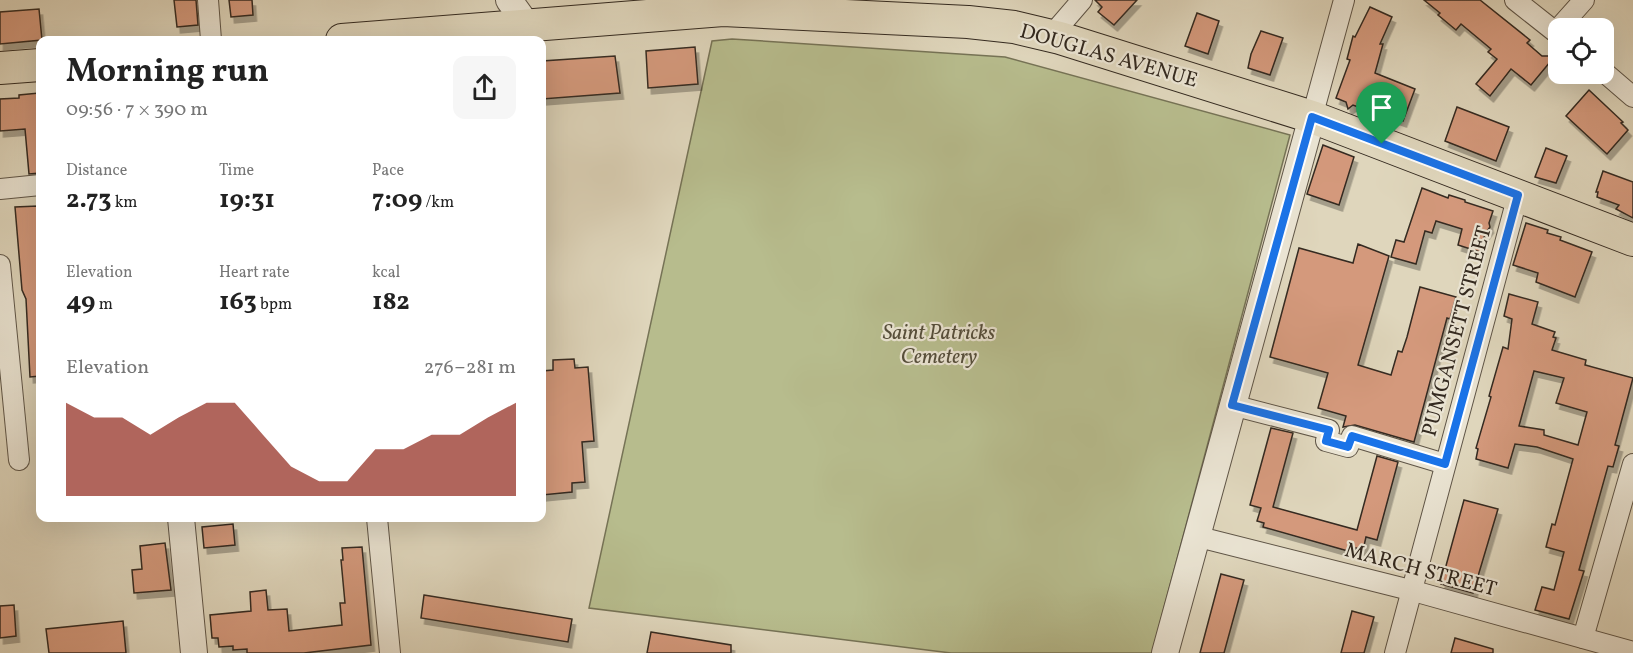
<!DOCTYPE html>
<html lang="en">
<head>
<meta charset="utf-8">
<style>
  :root { --surface:#fff; --page:#f6f6f6; --text:#222; --muted:#767676; --accent:#8f2418 }
  body { margin:0; font-family:Vollkorn,serif; background:var(--page); color:var(--text); height:100vh; display:flex; flex-direction:column; font-size:22px; white-space:nowrap }
  * { box-sizing:border-box; margin:0 }
  p { font-size:20px; color:var(--muted) }
  .icon { flex:none; width:33px; height:33px; fill:none; stroke:currentColor; stroke-width:2; stroke-linecap:round; stroke-linejoin:round }
  .map { position:relative; flex:1; overflow:hidden }
  .details { position:absolute; left:36px; top:36px; width:510px; height:486px; display:flex; flex-direction:column; background:var(--surface); border-radius:12px; box-shadow:0 6px 24px #0002 }
  .details>* { flex:none }
  .controls { position:absolute; left:1548px; top:18px; display:grid; gap:12px }
  .controls a { display:grid; place-items:center; width:66px; height:66px; border-radius:12px; background:var(--surface); box-shadow:0 6px 24px #0002; font-size:30px }
  .pin { position:absolute; display:grid; place-items:center; width:51px; height:51px; color:#fff; margin:-62px -26px; border-radius:50% 50% 50% 0; rotate:-45deg; box-shadow:0 0 6px #0007 }
  .pin .icon { rotate:45deg }
  .round { display:grid; place-items:center; flex:none; width:63px; height:63px; border-radius:12px; background:var(--page) }
  .headline { display:flex; align-items:center; justify-content:space-between; height:102px; padding:0 30px }
  h1 { font-size:33px; font-weight:700; line-height:45px }
  .metrics { display:grid; grid-template-columns:repeat(3,1fr); gap:9px; height:102px; padding:6px 30px }
  .metrics div { display:grid; align-content:center }
  .metrics b { font-size:26px; font-weight:700 }
  .metrics small { font-size:16px; font-weight:400 }
  .metrics p { font-size:16px }
  .chart { height:168px; padding:12px 30px }
  .chart p { display:flex; justify-content:space-between }
  .chart svg { width:100%; height:108px; margin-top:6px; fill:var(--accent); opacity:.7 }
  .map>svg:first-child { display:block }
</style>
</head>
<body>
<div class="map">
<svg width="1633" height="653" viewBox="0 0 1633 653">
  <defs>
    <filter id="shadow"><feDropShadow dx="3.5" dy="6" stdDeviation="0" flood-color="#0004"/></filter>
  </defs>
  <rect width="100%" height="100%" fill="#dfd6bc"/>
  <filter id="stains"><feTurbulence type="fractalNoise" baseFrequency=".00333" numOctaves="4"/><feColorMatrix values="0 0 0 0 .2 0 0 0 0 .09 0 0 0 0 .02 0 0 0 .5 -.17"/></filter>
  <radialGradient id="worn" r=".72"><stop offset=".6" stop-color="#630" stop-opacity="0"/><stop offset="1" stop-color="#630" stop-opacity=".3"/></radialGradient>
  <polygon fill="#b7bc8d" stroke="#767356" stroke-width="1.5" points="732,39 1005,57 1290,135 1152,653 951,653 589,608 712,41"/>
  <g fill="#d4997c" stroke="#342a20" stroke-width="1.5" fill-rule="evenodd" filter="url(#shadow)">
    <polygon points="174,0 196,0 198,25 177,27"/>
    <polygon points="229,0 252,0 253,15 231,17"/>
    <polygon points="1095,0 1137,0 1114,25 1098,12 1102,7"/>
    <polygon points="1424,0 1480,0 1530,40 1527,43 1542,56 1555,56 1531,85 1511,69 1490,96 1476,84 1497,59 1488,52 1491,49 1461,24 1456,30 1438,15 1440,13"/>
    <polygon points="1370,7 1392,17 1380,44 1383,44 1375,73 1415,89 1403,121 1370,109 1369,111 1353,105 1348,109 1346,102 1336,98 1350,60 1347,59 1353,36 1355,37"/>
    <polygon points="39,9 42,40 0,44 0,12"/>
    <polygon points="1197,13 1219,21 1208,54 1185,46"/>
    <polygon points="1261,31 1283,38 1270,75 1248,68 1251,54"/>
    <polygon points="695,47 698,84 648,88 646,51"/>
    <polygon points="615,56 620,93 542,99 542,61"/>
    <polygon points="1589,90 1623,122 1621,123 1628,130 1607,154 1566,116"/>
    <polygon points="39,93 40,173 29,174 25,129 0,131 0,99 19,98 19,95"/>
    <polygon points="1457,107 1509,127 1496,161 1445,141"/>
    <polygon points="1323,145 1354,157 1339,205 1307,194"/>
    <polygon points="1546,148 1567,156 1556,183 1535,177"/>
    <polygon points="1603,171 1633,182 1633,218 1616,209 1619,205 1597,197 1598,192 1596,192"/>
    <polygon points="1422,188 1448,198 1449,195 1465,200 1465,202 1493,211 1489,223 1490,227 1485,234 1480,252 1458,245 1462,229 1436,221 1432,233 1425,231 1416,264 1391,257 1396,240 1404,242"/>
    <polygon points="38,206 40,244 40,376 30,377 26,299 22,290 15,207"/>
    <polygon points="1526,223 1548,230 1547,233 1561,237 1560,240 1592,252 1575,297 1536,282 1538,273 1513,265"/>
    <polygon points="1358,244 1389,256 1358,365 1391,375 1398,351 1402,352 1407,337 1420,287 1456,297 1450,319 1447,318 1414,442 1355,425 1343,427 1346,416 1318,408 1328,373 1270,357 1299,248 1353,263"/>
    <path d="M1509 294 1538 302 1532 324 1555 332 1553 337 1556 338 1552 350 1586 360 1585 365 1633 378 1615 445 1619 446 1613 467 1608 466 1579 570 1584 571 1569 619 1535 610 1542 587 1554 590 1564 552 1546 547 1552 524 1555 525 1573 459 1537 447 1515 444 1508 468 1476 459 1478 449 1476 448 1491 397 1489 396 1503 347 1508 349 1512 319 1504 316ZM1534 371 1564 378 1556 403 1587 412 1578 445 1544 435V430L1519 426Z"/>
    <polygon points="574,359 575,368 588,367 594,441 582,442 585,482 572,483 572,492 542,495 542,371 553,370 553,360"/>
    <polygon points="1271,428 1293,433 1273,507 1357,530 1377,456 1398,462 1377,540 1366,537 1363,550 1356,548 1355,553 1263,527 1264,523 1257,521 1261,508 1250,505"/>
    <polygon points="1464,500 1498,509 1473,593 1441,584"/>
    <polygon points="233,524 235,545 204,548 202,527"/>
    <polygon points="165,543 171,590 134,593 132,570 142,569 140,546"/>
    <polygon points="362,547 371,645 304,653 247,653 247,649 233,650 233,646 219,647 218,638 212,638 210,615 251,611 250,592 266,590 268,610 287,609 289,631 342,625 340,603 345,603 341,560 343,560 342,548"/>
    <polygon points="1221,574 1244,580 1224,653 1200,653"/>
    <polygon points="424,595 572,619 568,642 421,618"/>
    <polygon points="14,605 16,636 0,638 0,606"/>
    <polygon points="1352,611 1374,617 1364,653 1341,653"/>
    <polygon points="123,621 126,653 49,653 46,629"/>
    <polygon points="651,632 731,645 731,653 647,653"/>
    <polygon points="1455,638 1493,649 1493,653 1451,653"/>
  </g>
  <g fill="none" stroke-linecap="round" stroke-linejoin="round">
    <defs>
      <g id="minor">
        <polyline points="208,0 211,40"/>
        <polyline points="1515,0 1558,34"/>
        <polyline points="1559,28 1584,0"/>
        <polyline points="1051,36 1082,0"/>
        <polyline points="1604,72 1633,97"/>
        <polyline points="1312,117 1344,0"/>
        <polyline points="0,189 40,185"/>
        <polyline points="0,265 19,460"/>
        <polyline points="1232,405 1329,430 1326,441 1348,447 1352,436 1445,464"/>
        <polyline points="377,518 390,653"/>
        <polyline points="1195,536 1410,590 1633,652"/>
        <polyline points="1583,638 1633,464"/>
        <polyline points="1395,653 1518,195"/>
      </g>
      <g id="tertiary">
        <polyline points="509,0 527,25"/>
        <polyline points="181,518 194,653"/>
        <polyline points="1165,653 1312,117"/>
      </g>
      <g id="primary">
        <polyline points="342,40 723,10 968,22 1014,27 1060,38 1312,117 1633,240"/>
        <polyline points="0,68 40,65"/>
      </g>
    </defs>
    <use href="#minor" stroke="#5f5547" stroke-width="22"/>
    <use href="#tertiary" stroke="#5f5547" stroke-width="28"/>
    <use href="#primary" stroke="#342a20" stroke-width="34"/>
    <use href="#minor" stroke="#eae4d3" stroke-width="20"/>
    <use href="#tertiary" stroke="#eae4d3" stroke-width="26"/>
    <use href="#primary" stroke="#dfd6bc" stroke-width="32"/>
  </g>
  <g fill="none" stroke-linecap="round" stroke-linejoin="round">
    <defs>
      <polygon id="route" points="1312,117 1518,195 1445,464 1352,436 1348,447 1326,441 1329,430 1232,405"/>
    </defs>
    <use href="#route" stroke="#fff" stroke-width="12"/>
    <use href="#route" stroke="#1a73e8" stroke-width="8"/>
  </g>
  <g text-anchor="middle" stroke-width="4.5" stroke-linejoin="round" paint-order="stroke">
    <g font-size="21" fill="#342a20" stroke="#eae4d3">
      <text transform="translate(1109 55) rotate(16)" y="7">DOUGLAS AVENUE</text>
      <text transform="translate(1456 331) rotate(-75)" y="7">PUMGANSETT STREET</text>
      <text transform="translate(1421 569) rotate(15)" y="7">MARCH STREET</text>
    </g>
    <g font-size="21" font-style="italic" fill="#554e3b" stroke="#eae4d3">
      <text x="939" y="339">Saint Patricks<tspan x="939" dy="24">Cemetery</tspan></text>
    </g>
  </g>
  <rect width="100%" height="100%" filter="url(#stains)"/>
  <rect width="100%" height="100%" fill="url(#worn)"/>
</svg>
<div class="controls">
<a><svg class="icon" aria-label="locate" viewBox="0 0 24 24"><circle cx="12" cy="12" r="6"/><path d="M12 2v4M12 18v4M2 12h4M18 12h4"/></svg></a>
</div>
<div class="pin" style="left:1382px;top:144px;background:#1e9e55"><svg class="icon" aria-label="arrive" viewBox="0 0 24 24"><path d="M6 21V4h12l-3 4 3 4H6"/></svg></div>
<section class="details">
<div class="headline"><div><h1>Morning run</h1><p>09:56 · 7 × 390 m</p></div><a class="round"><svg class="icon" aria-label="share" viewBox="0 0 24 24"><path d="M12 15V3M7 8l5-5 5 5M5 13v7h14v-7"/></svg></a></div>
<div class="metrics">
<div><p>Distance</p><b>2.73<small> km</small></b></div>
<div><p>Time</p><b>19:31</b></div>
<div><p>Pace</p><b>7:09<small> /km</small></b></div>
</div>
<div class="metrics">
<div><p>Elevation</p><b>49<small> m</small></b></div>
<div><p>Heart rate</p><b>163<small> bpm</small></b></div>
<div><p>kcal</p><b>182</b></div>
</div>
<div class="chart"><p><span>Elevation</span>276–281 m</p>
<svg viewBox="0 0 160 44" preserveAspectRatio="none"><path d="M0 44V6L10 12L20 12L30 19L40 12L50 6L60 6L70 19L80 32L90 38L100 38L110 25L120 25L130 19L140 19L150 12L160 6V44z"/></svg>
</div>
</section>
</div>
</body>
</html>
